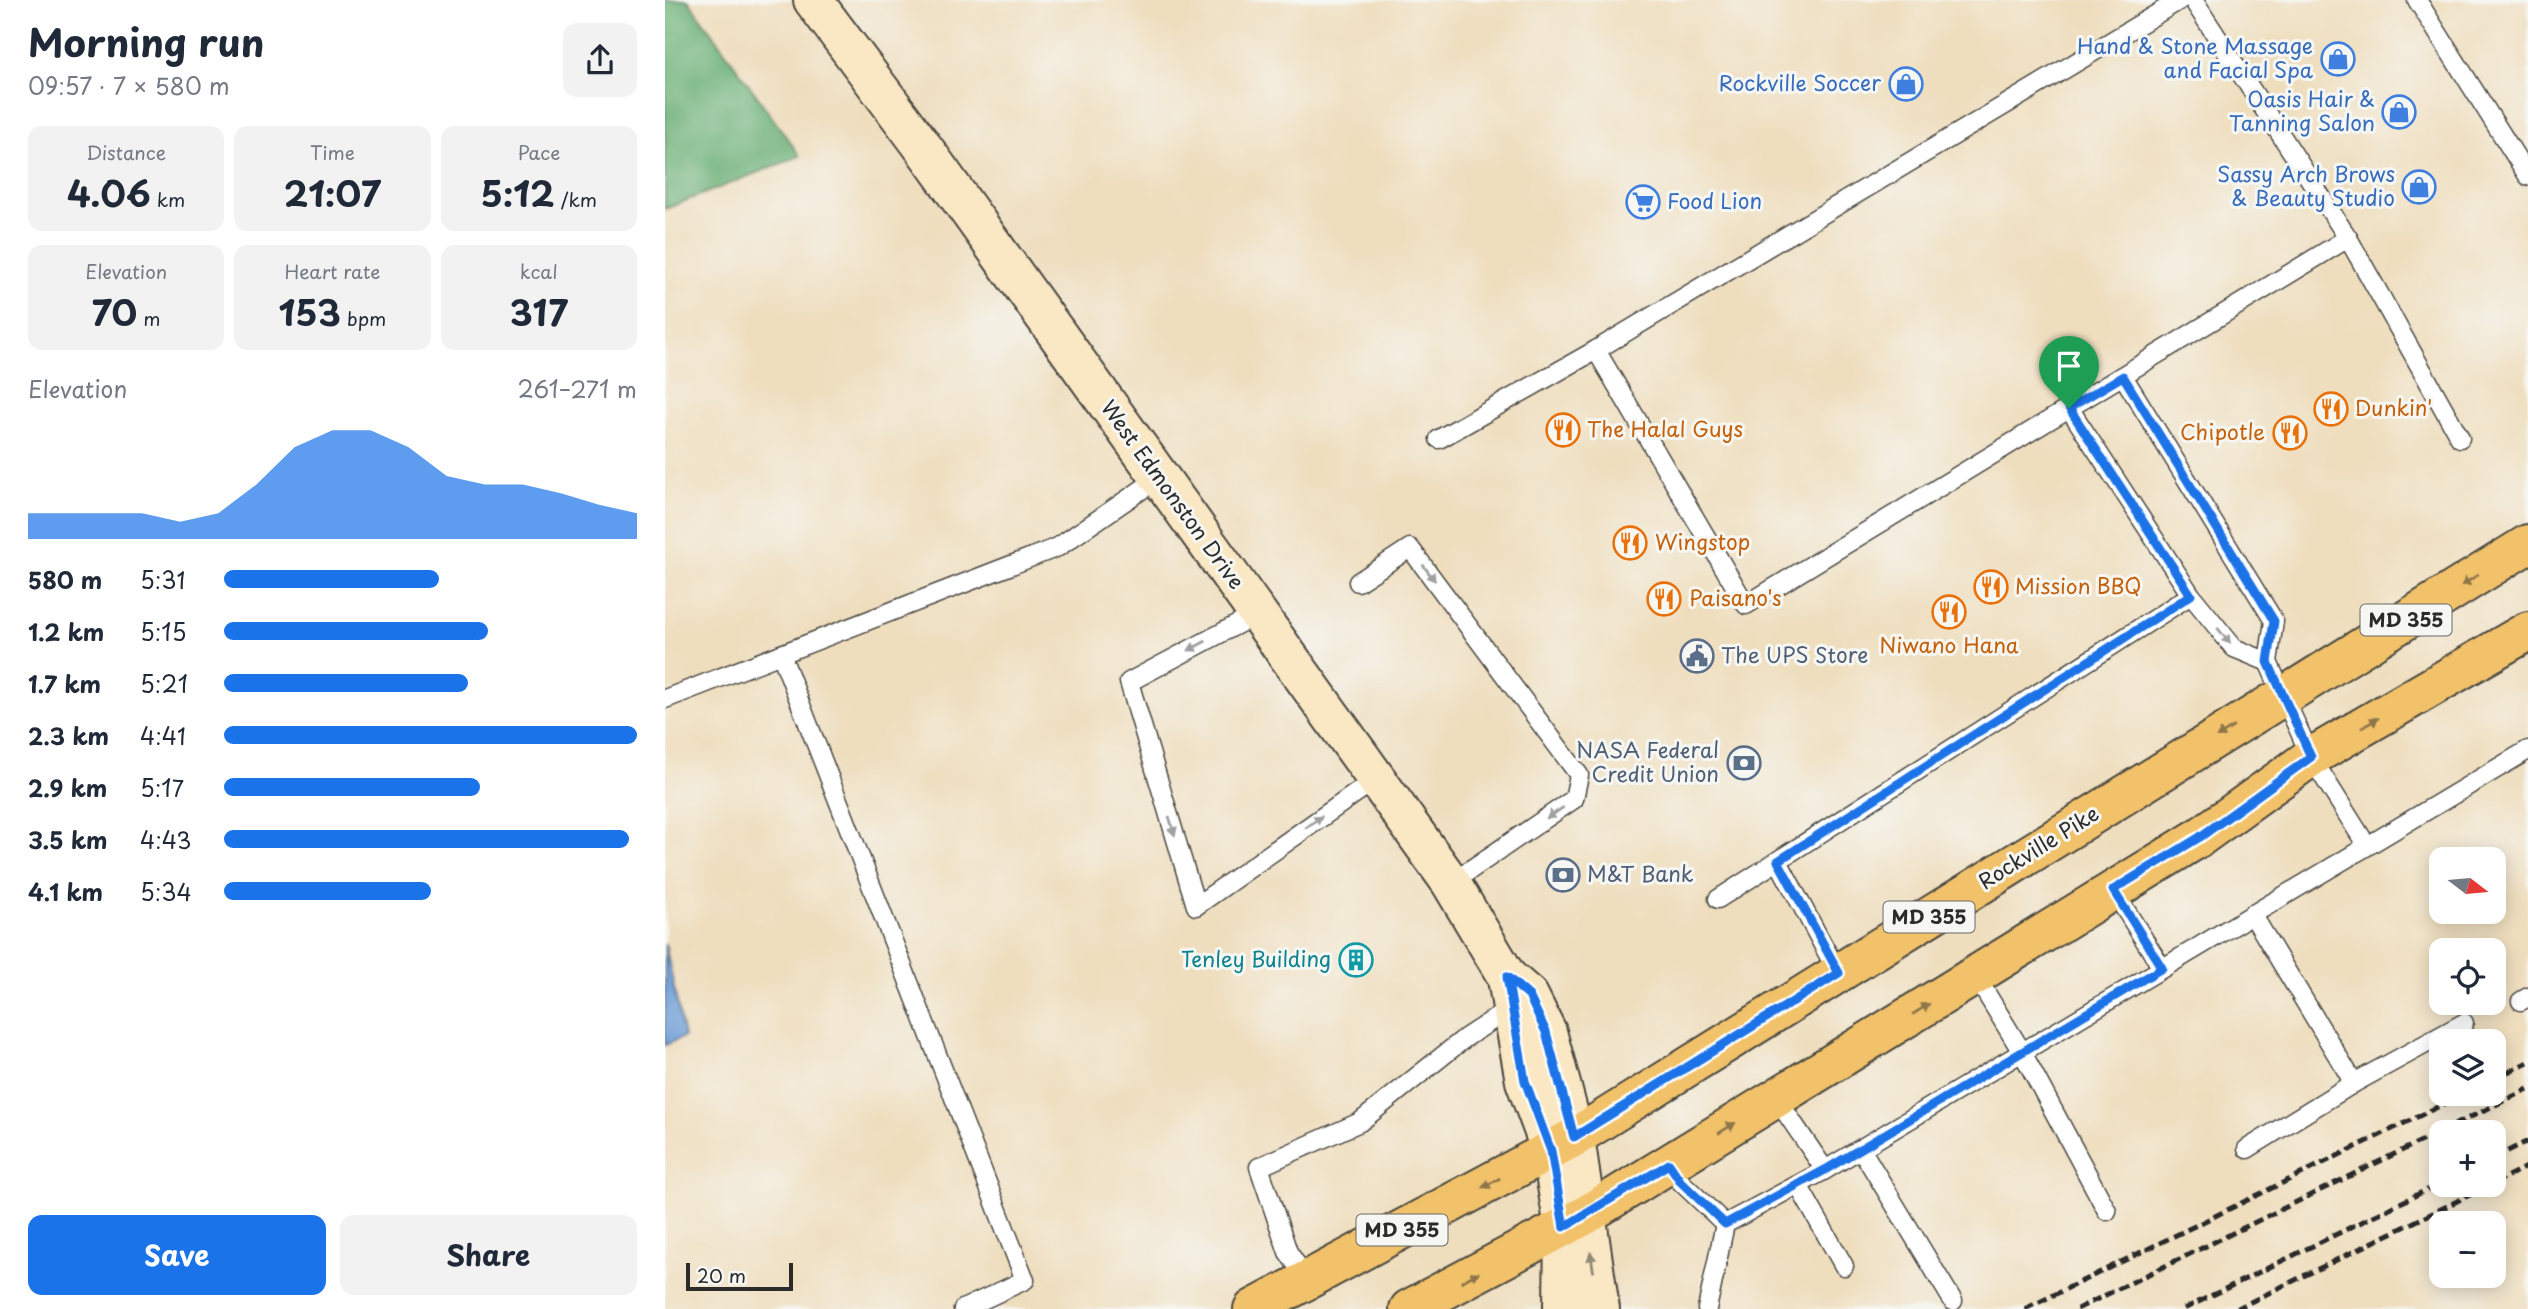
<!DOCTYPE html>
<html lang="en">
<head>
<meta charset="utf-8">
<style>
  :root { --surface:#fff; --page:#f2f2f3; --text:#1f2937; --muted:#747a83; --accent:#1a73e8 }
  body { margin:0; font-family:"Playpen Sans",sans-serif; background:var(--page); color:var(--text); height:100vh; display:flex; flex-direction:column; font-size:26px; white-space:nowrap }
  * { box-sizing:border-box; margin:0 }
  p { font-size:23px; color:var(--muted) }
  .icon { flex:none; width:38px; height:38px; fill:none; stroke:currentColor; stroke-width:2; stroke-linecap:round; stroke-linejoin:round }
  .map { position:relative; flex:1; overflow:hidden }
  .side { display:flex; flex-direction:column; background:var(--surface); width:665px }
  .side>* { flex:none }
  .needle { width:46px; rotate:106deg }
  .fabs { position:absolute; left:1764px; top:847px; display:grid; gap:14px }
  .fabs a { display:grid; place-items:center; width:77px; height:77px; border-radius:14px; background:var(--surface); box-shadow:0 4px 18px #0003; font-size:35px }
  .scale { position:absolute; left:21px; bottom:18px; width:107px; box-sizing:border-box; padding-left:7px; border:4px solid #2b2b2b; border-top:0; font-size:19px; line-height:24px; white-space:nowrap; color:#2b2b2b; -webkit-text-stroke:5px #f6f6f2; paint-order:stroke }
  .pin { position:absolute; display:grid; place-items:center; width:60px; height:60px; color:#fff; margin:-72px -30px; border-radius:50% 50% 50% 0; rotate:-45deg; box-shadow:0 0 7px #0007 }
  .pin .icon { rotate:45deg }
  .round { display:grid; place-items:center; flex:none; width:74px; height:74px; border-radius:14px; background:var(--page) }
  .overview { display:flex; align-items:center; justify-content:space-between; height:119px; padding:0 28px }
  h1 { font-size:38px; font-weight:700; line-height:52px }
  .stats { display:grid; grid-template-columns:repeat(3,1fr); gap:10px; height:119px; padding:7px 28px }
  .stats div { display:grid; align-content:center; border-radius:14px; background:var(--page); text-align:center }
  .stats b { font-size:35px; font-weight:700 }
  .stats small { font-size:19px; font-weight:400 }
  .stats p { font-size:19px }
  .chart { height:196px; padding:14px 28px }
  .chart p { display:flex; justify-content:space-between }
  .chart svg { width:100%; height:126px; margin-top:7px; fill:var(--accent); opacity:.7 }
  .action { display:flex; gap:14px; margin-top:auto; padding:14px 28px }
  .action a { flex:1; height:80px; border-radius:14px; background:var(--accent); color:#fff; font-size:28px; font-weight:700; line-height:80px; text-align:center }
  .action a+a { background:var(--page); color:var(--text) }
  ul { padding:0 28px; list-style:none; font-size:23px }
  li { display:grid; grid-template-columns:112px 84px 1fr; align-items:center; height:52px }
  li i { height:18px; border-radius:9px; background:var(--accent) }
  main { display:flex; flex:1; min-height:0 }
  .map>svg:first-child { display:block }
</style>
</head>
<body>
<main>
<section class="side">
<div class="overview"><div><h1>Morning run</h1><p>09:57 · 7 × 580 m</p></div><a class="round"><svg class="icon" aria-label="share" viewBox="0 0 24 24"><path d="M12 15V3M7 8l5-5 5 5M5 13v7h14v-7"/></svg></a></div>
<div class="stats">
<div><p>Distance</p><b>4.06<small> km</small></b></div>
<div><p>Time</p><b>21:07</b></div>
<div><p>Pace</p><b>5:12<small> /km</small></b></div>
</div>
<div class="stats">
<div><p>Elevation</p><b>70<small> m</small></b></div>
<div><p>Heart rate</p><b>153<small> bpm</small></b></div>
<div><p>kcal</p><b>317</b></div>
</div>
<div class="chart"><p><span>Elevation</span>261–271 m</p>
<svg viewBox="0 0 160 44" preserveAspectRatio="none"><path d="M0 44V35L10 35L20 35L30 35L40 38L50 35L60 25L70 12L80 6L90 6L100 12L110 22L120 25L130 25L140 28L150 32L160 35V44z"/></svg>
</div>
<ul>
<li><b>580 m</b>5:31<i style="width:52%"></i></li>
<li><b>1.2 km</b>5:15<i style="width:64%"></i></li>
<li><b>1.7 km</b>5:21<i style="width:59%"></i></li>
<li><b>2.3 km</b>4:41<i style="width:100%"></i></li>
<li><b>2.9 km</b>5:17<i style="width:62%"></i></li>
<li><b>3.5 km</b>4:43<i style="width:98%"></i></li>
<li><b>4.1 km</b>5:34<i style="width:50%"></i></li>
</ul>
<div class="action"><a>Save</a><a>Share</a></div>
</section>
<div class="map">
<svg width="1863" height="1309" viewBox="0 0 1863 1309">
  <rect width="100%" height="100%" fill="#f6f6f2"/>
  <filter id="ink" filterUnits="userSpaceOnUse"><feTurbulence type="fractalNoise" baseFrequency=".0143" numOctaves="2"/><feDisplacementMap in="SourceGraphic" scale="14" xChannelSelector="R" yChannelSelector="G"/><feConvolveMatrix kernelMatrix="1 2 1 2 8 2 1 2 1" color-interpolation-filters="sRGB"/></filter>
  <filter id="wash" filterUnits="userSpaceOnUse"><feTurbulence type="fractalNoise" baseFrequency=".00686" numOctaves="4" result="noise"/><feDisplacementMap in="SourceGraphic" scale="28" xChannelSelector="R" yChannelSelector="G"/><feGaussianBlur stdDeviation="1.57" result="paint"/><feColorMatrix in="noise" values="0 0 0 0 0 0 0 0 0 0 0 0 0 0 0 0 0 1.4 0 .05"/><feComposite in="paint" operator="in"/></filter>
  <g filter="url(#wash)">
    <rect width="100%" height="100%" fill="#efdebe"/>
    <polygon fill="#69af74" stroke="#4a6d50" stroke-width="2" points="0,0 23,0 135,156 0,209"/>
    <polygon fill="#6d9dd6" stroke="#4c6480" stroke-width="2" points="0,944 19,1037 0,1045"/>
  </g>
  <g filter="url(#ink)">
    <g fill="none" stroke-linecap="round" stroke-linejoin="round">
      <defs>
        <g id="lane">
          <polyline points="1528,0 1683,238 1795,438"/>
          <polyline points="1752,0 1863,176"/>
          <polyline points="931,350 1515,0"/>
          <polyline points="1458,376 1609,621 1603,662 1646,757 1702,846"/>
          <polyline points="1404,408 1526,595 1569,648 1603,662"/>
          <polyline points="774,439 931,350 1081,605 1683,238"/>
          <polyline points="693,582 745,548 914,775 909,799 786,883"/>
          <polyline points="592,614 464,682 531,906 711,779"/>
          <polyline points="116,654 360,1280 298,1309"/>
          <polyline points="0,699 393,547 495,477"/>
          <polyline points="1113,861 1173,973"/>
          <polyline points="1448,890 1497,968"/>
          <polyline points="1053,899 1526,595"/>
          <polyline points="1310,975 1357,1052 1442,1211"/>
          <polyline points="1856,1001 1863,997"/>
          <polyline points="1689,1083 1799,1023"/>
          <polyline points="1111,1098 1160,1170 1863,750"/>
          <polyline points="1196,1149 1288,1301"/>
          <polyline points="1582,1149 1689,1083 1587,914"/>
          <polyline points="1004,1164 1016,1182 1060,1224 1160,1170"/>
          <polyline points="1133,1185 1179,1266"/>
          <polyline points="642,1280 623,1252 594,1167 695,1122 800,1038 846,1008"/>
          <polyline points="1042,1309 1060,1224"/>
        </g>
        <g id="secondary">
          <polyline points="148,0 255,143 786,883 842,977 864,996 882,1032 910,1137 935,1309"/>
          <polyline points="842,979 860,1081 886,1151 899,1227 898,1309"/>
        </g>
        <g id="primary">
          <polyline points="588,1309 910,1137 1863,544"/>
          <polyline points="744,1309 921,1215 1535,837 1646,757 1863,631"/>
        </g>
      </defs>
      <use href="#lane" stroke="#484641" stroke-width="21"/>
      <use href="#secondary" stroke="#484641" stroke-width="42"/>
      <use href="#primary" stroke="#484641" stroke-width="42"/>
      <use href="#lane" stroke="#fff" stroke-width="18"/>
      <use href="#secondary" stroke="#fae7c3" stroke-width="38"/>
      <use href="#primary" stroke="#f2c26a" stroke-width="38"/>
      <g stroke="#2b2b2b" stroke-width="5" stroke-dasharray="10 5" stroke-linecap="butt">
        <polyline points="1829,1079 1863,1062"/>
        <polyline points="1829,1158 1863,1141"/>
        <polyline points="1829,1183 1863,1166"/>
        <polyline points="1360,1309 1799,1094"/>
        <polyline points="1412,1309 1863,1089"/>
        <polyline points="1519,1309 1776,1183"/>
        <polyline points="1571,1309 1825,1185"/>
      </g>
    </g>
    <defs><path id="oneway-solid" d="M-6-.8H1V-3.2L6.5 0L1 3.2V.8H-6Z" transform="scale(1.75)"/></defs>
    <g fill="#a0a0a0">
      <use href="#oneway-solid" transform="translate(764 573) rotate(53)"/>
      <use href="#oneway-solid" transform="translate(1559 636) rotate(51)"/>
      <use href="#oneway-solid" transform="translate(532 646) rotate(152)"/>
      <use href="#oneway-solid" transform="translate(890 813) rotate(146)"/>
      <use href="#oneway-solid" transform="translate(649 822) rotate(-35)"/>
      <use href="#oneway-solid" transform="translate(507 826) rotate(73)"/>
    </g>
    <g fill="#8e764a">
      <use href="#oneway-solid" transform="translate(1805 580) rotate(148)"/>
      <use href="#oneway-solid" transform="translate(1705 723) rotate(-30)"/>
      <use href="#oneway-solid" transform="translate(1560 732) rotate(148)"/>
      <use href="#oneway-solid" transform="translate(1256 1009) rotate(-32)"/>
      <use href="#oneway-solid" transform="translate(1062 1128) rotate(-32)"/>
      <use href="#oneway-solid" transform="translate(826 1183) rotate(152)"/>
      <use href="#oneway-solid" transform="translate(805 1277) rotate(-28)"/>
    </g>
    <use fill="#928977" href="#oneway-solid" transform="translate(927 1262) rotate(-99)"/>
  </g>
  <g fill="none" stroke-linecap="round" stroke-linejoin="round" filter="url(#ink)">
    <defs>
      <polygon id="route" points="1458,376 1609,621 1603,662 1646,757 1535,837 1448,890 1497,968 1160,1170 1060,1224 1016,1182 1004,1164 899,1227 886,1151 860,1081 842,977 864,996 881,1032 909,1137 1174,973 1113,861 1526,595 1404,408"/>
    </defs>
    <use href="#route" stroke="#fff" stroke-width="14"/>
    <use href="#route" stroke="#1a73e8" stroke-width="9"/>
  </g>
  <defs>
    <symbol id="shop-ring" viewBox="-11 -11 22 22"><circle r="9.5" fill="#f6f6f2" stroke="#3f7fe0" stroke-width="1.5"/><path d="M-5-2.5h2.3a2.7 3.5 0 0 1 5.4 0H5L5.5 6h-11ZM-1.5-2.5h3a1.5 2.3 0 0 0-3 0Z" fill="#3f7fe0"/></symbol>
    <symbol id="supermarket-ring" viewBox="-11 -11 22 22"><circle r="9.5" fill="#f6f6f2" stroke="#3f7fe0" stroke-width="1.5"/><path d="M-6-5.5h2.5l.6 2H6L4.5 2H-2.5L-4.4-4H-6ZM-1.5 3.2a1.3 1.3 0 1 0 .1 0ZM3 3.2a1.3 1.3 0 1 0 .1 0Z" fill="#3f7fe0"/></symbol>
    <symbol id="restaurant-ring" viewBox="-11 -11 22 22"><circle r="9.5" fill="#f6f6f2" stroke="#e8710a" stroke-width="1.5"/><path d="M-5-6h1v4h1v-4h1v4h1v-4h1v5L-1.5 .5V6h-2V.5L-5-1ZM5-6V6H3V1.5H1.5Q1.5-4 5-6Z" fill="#e8710a"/></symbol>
    <symbol id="civic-ring" viewBox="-11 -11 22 22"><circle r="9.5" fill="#f6f6f2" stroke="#5c6f8a" stroke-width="1.5"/><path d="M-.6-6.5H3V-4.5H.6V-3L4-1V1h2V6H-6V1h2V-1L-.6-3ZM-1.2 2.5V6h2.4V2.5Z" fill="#5c6f8a"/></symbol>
    <symbol id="bank-ring" viewBox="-11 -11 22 22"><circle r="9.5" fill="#f6f6f2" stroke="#5c6f8a" stroke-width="1.5"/><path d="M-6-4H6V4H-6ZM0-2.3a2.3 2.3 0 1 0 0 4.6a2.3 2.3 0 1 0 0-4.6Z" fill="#5c6f8a"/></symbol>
    <symbol id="building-ring" viewBox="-11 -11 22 22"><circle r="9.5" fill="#f6f6f2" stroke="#0f9aa8" stroke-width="1.5"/><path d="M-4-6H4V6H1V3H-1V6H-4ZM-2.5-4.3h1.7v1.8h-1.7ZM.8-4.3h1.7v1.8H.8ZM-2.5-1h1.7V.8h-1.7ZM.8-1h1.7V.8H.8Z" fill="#0f9aa8"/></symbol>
  </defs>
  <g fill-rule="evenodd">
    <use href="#shop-ring" x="1654" y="40" width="38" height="38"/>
    <use href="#shop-ring" x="1222" y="65" width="38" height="38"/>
    <use href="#shop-ring" x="1715" y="93" width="38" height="38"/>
    <use href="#shop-ring" x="1735" y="168" width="38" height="38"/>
    <use href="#supermarket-ring" x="959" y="183" width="38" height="38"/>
    <use href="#restaurant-ring" x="1647" y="390" width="38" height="38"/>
    <use href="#restaurant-ring" x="879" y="411" width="38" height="38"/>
    <use href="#restaurant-ring" x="1606" y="414" width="38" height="38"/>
    <use href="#restaurant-ring" x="946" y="524" width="38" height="38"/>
    <use href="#restaurant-ring" x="1307" y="568" width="38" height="38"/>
    <use href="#restaurant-ring" x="980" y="580" width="38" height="38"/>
    <use href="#restaurant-ring" x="1265" y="593" width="38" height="38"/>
    <use href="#civic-ring" x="1013" y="637" width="38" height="38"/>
    <use href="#bank-ring" x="1060" y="744" width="38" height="38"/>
    <use href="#bank-ring" x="879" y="856" width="38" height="38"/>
    <use href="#building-ring" x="672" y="941" width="38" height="38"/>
  </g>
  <g text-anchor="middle" stroke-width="6" stroke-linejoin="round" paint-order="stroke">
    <g fill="#f6f6f2" stroke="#686867" stroke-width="2">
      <rect x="1695.5" y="604.5" width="91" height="31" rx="5"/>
      <rect x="1218.5" y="901.5" width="91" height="31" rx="5"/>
      <rect x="691.5" y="1214.5" width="91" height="31" rx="5"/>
    </g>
    <g font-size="19" font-weight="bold" fill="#2b2b2b">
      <text x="1741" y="627">MD 355</text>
      <text x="1264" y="924">MD 355</text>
      <text x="737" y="1237">MD 355</text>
    </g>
    <g font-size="21" fill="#366cbe" stroke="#f6f6f2" text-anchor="end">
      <text x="1648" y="54">Hand &amp; Stone Massage<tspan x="1648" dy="24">and Facial Spa</tspan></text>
      <text x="1216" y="91">Rockville Soccer</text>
      <text x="1710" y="107">Oasis Hair &amp;<tspan x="1710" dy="24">Tanning Salon</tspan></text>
      <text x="1730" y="182">Sassy Arch Brows<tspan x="1730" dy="24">&amp; Beauty Studio</tspan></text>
      <text x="1002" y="209" text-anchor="start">Food Lion</text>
    </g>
    <g font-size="21" fill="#c56008" stroke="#f6f6f2" text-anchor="start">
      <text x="1690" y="416">Dunkin'</text>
      <text x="922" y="437">The Halal Guys</text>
      <text x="1600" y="440" text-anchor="end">Chipotle</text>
      <text x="990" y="550">Wingstop</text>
      <text x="1350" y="594">Mission BBQ</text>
      <text x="1024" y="606">Paisano's</text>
      <text x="1284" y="653" text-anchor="middle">Niwano Hana</text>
    </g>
    <g font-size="21" fill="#2b2b2b" stroke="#f6f6f2">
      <text transform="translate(507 495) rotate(54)" y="7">West Edmonston Drive</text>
      <text transform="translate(1374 848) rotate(-32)" y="7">Rockville Pike</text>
    </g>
    <g font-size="21" fill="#4e5e75" stroke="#f6f6f2" text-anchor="start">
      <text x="1056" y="663">The UPS Store</text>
      <text x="1054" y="758" text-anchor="end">NASA Federal<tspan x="1054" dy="24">Credit Union</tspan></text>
      <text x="922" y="882">M&amp;T Bank</text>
    </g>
    <g font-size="21" fill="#0d838f" stroke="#f6f6f2" text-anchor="end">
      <text x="666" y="967">Tenley Building</text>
    </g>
  </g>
</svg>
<div class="fabs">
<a><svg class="needle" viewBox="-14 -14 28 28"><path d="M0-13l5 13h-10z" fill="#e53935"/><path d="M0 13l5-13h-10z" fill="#747a83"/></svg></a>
<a><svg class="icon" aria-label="locate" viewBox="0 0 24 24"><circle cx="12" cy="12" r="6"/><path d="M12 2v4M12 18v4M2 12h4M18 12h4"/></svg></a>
<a><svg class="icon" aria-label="layers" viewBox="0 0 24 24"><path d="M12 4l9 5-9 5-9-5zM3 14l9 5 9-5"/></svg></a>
<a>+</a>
<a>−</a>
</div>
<div class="scale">20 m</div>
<div class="pin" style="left:1404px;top:408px;background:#1e9e55"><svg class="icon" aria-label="arrive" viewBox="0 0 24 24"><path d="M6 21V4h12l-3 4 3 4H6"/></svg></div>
</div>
</main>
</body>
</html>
